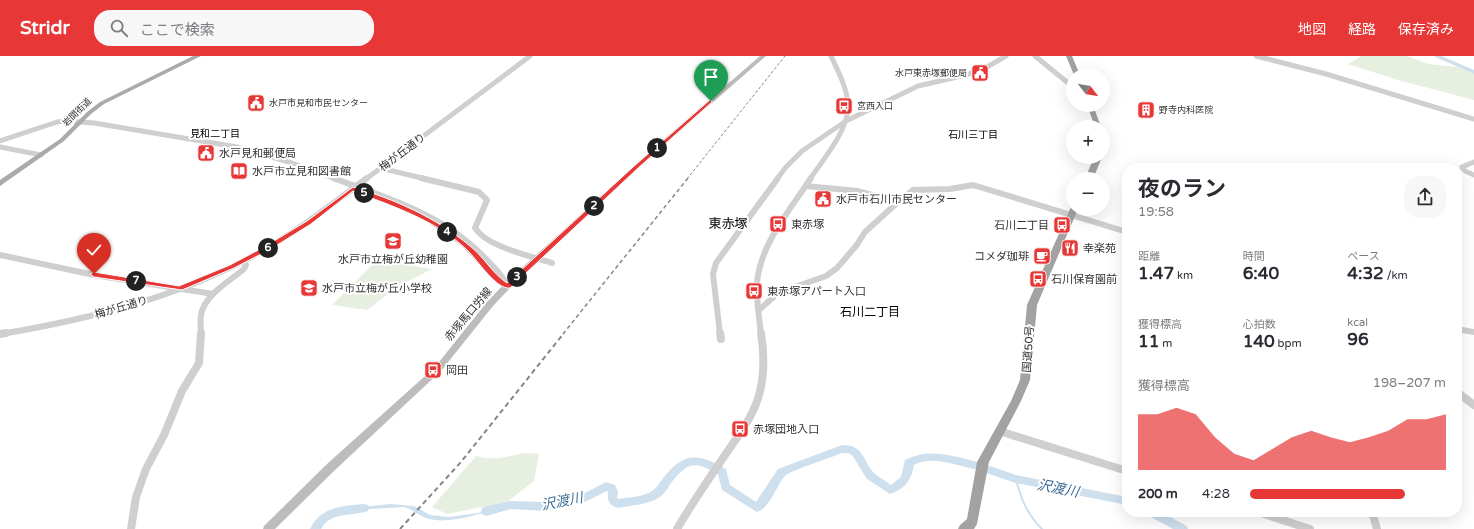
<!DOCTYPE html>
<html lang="ja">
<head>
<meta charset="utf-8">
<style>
  :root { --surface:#fff; --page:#f7f7f7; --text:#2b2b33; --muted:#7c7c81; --accent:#e73736 }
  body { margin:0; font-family:"Varela Round","Noto Sans JP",sans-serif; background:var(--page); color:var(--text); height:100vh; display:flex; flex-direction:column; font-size:15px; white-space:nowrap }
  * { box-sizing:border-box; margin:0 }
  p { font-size:13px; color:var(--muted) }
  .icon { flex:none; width:22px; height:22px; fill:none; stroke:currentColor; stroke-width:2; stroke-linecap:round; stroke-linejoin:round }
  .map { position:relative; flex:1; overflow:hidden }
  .panel { position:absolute; left:1122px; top:107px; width:340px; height:354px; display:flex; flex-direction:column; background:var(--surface); border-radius:16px; box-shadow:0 4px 16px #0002 }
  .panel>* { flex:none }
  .needle { width:26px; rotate:121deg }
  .fabs { position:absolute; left:1066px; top:12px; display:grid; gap:8px }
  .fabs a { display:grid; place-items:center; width:44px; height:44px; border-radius:50%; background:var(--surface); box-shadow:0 4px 16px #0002; font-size:20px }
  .pin { position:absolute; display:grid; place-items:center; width:34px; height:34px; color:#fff; margin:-41px -17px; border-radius:50% 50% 50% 0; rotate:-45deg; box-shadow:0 0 4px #0007 }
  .pin .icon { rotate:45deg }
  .km { position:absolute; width:20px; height:20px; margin:-10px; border-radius:50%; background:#222; color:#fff; font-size:11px; line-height:20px; text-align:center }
  .round { display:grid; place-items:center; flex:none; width:42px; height:42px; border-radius:16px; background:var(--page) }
  .overview { display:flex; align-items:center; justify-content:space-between; height:68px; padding:0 16px }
  h1 { font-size:22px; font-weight:700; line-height:30px }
  .stats { display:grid; grid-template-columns:repeat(3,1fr); gap:6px; height:68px; padding:4px 16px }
  .stats div { display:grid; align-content:center }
  .stats b { font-size:17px; font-weight:700 }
  .stats small { font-size:11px; font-weight:400 }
  .stats p { font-size:11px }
  .chart { height:112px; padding:8px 16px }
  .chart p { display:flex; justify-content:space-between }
  .chart svg { width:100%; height:72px; margin-top:4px; fill:var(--accent); opacity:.7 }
  ul { padding:0 16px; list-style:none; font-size:13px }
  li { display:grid; grid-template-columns:64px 48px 1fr; align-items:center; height:30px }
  li i { height:10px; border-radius:5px; background:var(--accent) }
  header { display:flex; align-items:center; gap:24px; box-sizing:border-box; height:56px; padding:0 20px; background:var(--accent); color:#fff }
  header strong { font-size:19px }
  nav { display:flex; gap:22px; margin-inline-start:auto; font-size:14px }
  .search { width:280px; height:36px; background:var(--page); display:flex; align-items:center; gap:10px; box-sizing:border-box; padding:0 14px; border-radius:16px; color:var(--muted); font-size:15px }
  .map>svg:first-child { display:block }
</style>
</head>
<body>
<header>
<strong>Stridr</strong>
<div class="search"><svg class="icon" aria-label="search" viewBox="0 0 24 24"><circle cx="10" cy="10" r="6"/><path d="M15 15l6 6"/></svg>ここで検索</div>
<nav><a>地図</a><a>経路</a><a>保存済み</a></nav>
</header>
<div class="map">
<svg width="1474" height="473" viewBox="0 0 1474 473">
  <rect width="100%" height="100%" fill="#fff"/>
  <g fill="#e7efe1">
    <polygon points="1362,0 1407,0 1428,8 1458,11 1474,17 1474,44 1398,24 1348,8"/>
    <polygon points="377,204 432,213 397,231 367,254 332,249"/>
    <path d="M523 397 539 398 534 425 507 446 447 458 432 451 476 400C494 405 505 401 523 397Z"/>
  </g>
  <path fill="#cedfee" d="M390 448 414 450 430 459 449 461 478 457 496 451V453C477 459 445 469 426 462 418 459 412 453 404 451L353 454 354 452Z"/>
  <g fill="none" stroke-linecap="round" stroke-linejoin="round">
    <path stroke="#cedfee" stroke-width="2" d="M1016 423C1021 443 1027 458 1042 473"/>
    <polyline stroke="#cedfee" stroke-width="3.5" points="1437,0 1474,16"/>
    <g fill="#cedfee" fill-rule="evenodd">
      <path d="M842 389C865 389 862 405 875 418 880 422 886 425 891 429L901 421 905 404C928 392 950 399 974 405L978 406 979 409 978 412 974 413C955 409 932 399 914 409 911 425 905 433 890 438L867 423 852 399 848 397H842C833 401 789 415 785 420 776 430 770 452 757 456L722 434 718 418C695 405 688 405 671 427 668 432 665 437 660 441 647 449 632 449 618 452 609 449 607 445 608 436L607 435 583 447 561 449 546 455 511 453 486 460 482 458 481 455 482 452 486 450 511 445 545 446 560 441 581 439 606 426 615 429 618 436 617 442 619 443C630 441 643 441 652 435 658 431 660 426 664 421 685 395 699 398 726 413L730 429 756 446 778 413Z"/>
      <polygon points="990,410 1016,419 1127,441 1127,449 1016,427 986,417 985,414 986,411"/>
      <path d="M364 448 368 449 369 452 368 455C351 461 331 455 321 473H310C320 451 342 450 364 448Z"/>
      <polygon points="1146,456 1161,456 1187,470 1188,473 1173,473 1147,459"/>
    </g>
    <g stroke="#cfcfcf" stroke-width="5">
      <polyline points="1035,0 1073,31"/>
      <polyline points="1256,0 1326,18 1474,63"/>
      <polyline points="0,85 57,66 65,65 94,67 237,91 292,107 336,123"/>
      <polyline points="0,91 41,99"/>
      <polyline points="1474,106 1462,111 1465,115 1474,119"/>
      <polyline points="380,112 426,123"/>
      <polyline points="366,123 530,0"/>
      <polyline points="777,123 786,111 802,95 846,65 918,30 966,19 987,11 1006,0"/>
      <path d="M810 123C824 102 850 73 848 47 846 30 838 15 831 0"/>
    </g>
    <g stroke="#cfcfcf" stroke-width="6">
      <path d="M333 122C388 142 445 159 486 203 495 212 502 219 507 230"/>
      <path d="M421 122 479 136 487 144 475 172C487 191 531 200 552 207"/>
      <polyline points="806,130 857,135 898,146 913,134 950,133 973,129 1127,176"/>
      <polyline points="432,166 464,188 493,219 507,230"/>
      <polyline points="0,199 94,219 213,238"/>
      <polyline points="759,254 778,237 826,220 837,212 856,190 865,176 898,146"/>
      <polyline points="1457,273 1474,276"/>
      <path d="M1 278C90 263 180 241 260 196 298 175 332 148 367 122"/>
      <path d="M201 278C201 272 200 265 201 259 204 239 230 225 244 213L246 209 244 205"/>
      <polyline points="720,278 713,218 716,207 778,122"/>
      <path d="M761 278C759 261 756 243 757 226 761 187 790 154 811 122"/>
    </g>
    <g stroke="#cfcfcf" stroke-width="8">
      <polyline points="720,277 721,283"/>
      <polyline points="0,278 6,277"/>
      <polyline points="1457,336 1474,349"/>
      <polyline points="999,375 1127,415"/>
      <polyline points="1258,456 1310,473"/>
      <polyline points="1372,456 1377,473"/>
      <polyline points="131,473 136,441 146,413 164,379 182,335 199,307 201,277"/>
      <path d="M677 473C692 447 709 423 725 399 739 379 755 358 760 335 765 315 764 296 761 277"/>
    </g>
    <polygon fill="#bcbcbc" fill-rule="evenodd" points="760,0 766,0 660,92 510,232 493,250 441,315 335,414 275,473 263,473 264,470 327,408 435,311 487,246 504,228 656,90"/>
    <polygon fill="#aaa" fill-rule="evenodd" points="193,0 201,0 104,48 91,58 64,85 0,130 0,124 60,83 87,56 100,46"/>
    <g fill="#a2a2a2" fill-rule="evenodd">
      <polygon points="1066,0 1072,0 1080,19 1074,19"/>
      <polygon points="1087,49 1093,49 1101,71 1095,71"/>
      <polygon points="1094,101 1102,101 1093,123 1085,123"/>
      <polygon points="1071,151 1073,151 1073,153 1078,153 1037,249 1030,324 1021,345 989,406 977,468 974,473 958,473 960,469 967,463 977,406 1011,345 1020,324 1027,249"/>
    </g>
    <polyline stroke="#878787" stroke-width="1" stroke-dasharray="3 2" stroke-linecap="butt" points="687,123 785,0"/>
    <polyline stroke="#878787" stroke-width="1.5" stroke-dasharray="4 3" stroke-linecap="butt" points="563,278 688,122"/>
    <polyline stroke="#878787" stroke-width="2" stroke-dasharray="5 3.5" stroke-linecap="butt" points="400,473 461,406 564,277"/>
  </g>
  <path fill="#e73736" stroke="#fff" d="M711 43 712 46 637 113 510 232C496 234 477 203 467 194 436 164 392 150 353 135L311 168 269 194 234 212 182 234 94 221 90 218 94 216 179 230 230 209 264 191 307 165 353 131C394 143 437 162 470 190 484 201 492 217 507 227L633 111Z"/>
  <defs>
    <symbol id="civic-square" viewBox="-11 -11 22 22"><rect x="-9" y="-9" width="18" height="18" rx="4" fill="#e73736" stroke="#fff"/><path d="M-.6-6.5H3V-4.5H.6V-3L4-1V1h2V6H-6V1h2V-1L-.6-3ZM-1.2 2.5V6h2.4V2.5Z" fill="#fff"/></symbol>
    <symbol id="bus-square" viewBox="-11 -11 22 22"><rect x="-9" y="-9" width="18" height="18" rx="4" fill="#e73736" stroke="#fff"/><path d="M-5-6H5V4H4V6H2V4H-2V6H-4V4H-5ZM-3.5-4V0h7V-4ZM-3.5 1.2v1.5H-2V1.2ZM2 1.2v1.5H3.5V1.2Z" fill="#fff"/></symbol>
    <symbol id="building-square" viewBox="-11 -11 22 22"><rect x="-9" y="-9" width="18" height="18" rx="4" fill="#e73736" stroke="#fff"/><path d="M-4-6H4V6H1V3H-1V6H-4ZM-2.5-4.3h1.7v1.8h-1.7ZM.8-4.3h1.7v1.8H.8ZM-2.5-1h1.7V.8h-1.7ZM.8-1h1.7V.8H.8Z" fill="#fff"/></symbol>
    <symbol id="library-square" viewBox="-11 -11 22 22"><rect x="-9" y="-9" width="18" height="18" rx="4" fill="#e73736" stroke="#fff"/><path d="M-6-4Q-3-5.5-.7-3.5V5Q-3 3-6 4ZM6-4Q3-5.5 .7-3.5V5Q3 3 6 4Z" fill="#fff"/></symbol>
    <symbol id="school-square" viewBox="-11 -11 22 22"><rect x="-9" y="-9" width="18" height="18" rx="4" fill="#e73736" stroke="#fff"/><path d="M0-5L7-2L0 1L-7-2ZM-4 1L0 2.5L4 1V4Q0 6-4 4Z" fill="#fff"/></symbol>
    <symbol id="restaurant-square" viewBox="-11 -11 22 22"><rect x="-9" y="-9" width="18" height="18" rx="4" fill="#e73736" stroke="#fff"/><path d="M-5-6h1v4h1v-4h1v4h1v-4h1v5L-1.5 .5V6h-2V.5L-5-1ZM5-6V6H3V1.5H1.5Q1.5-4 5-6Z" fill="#fff"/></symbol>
    <symbol id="cafe-square" viewBox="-11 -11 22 22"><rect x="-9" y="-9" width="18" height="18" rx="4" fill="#e73736" stroke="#fff"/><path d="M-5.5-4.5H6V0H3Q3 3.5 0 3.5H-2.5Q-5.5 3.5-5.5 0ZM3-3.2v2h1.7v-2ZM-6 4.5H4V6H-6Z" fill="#fff"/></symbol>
  </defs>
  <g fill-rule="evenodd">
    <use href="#civic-square" x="970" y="7" width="20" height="20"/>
    <use href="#civic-square" x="246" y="37" width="20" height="20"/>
    <use href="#bus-square" x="834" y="40" width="20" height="20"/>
    <use href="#building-square" x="1136" y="44" width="20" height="20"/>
    <use href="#civic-square" x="196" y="87" width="20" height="20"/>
    <use href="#library-square" x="229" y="105" width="20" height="20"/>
    <use href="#civic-square" x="813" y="133" width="20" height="20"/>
    <use href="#bus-square" x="768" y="158" width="20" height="20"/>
    <use href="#bus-square" x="1052" y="159" width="20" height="20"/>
    <use href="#school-square" x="383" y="175" width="20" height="20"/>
    <use href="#restaurant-square" x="1060" y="182" width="20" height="20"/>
    <use href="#cafe-square" x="1032" y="190" width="20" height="20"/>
    <use href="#bus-square" x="1028" y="213" width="20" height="20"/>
    <use href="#school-square" x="299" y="222" width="20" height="20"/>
    <use href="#bus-square" x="744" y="225" width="20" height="20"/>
    <use href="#bus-square" x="423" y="304" width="20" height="20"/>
    <use href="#bus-square" x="730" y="363" width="20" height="20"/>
  </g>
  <g text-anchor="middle" stroke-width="4" stroke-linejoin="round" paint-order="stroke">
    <g font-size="9" fill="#323232" stroke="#fff" text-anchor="start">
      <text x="967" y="20" text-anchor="end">水戸東赤塚郵便局</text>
      <text x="269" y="50">水戸市見和市民センター</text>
      <text x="857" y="53">宮西入口</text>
      <text x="1159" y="57">野寺内科医院</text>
    </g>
    <g font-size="9" fill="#323232" stroke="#fff">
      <text transform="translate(77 56) rotate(-44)" y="3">岩間街道</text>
    </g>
    <g font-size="10" fill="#000" stroke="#fff">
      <text x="215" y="81">見和二丁目</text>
      <text x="973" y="82">石川三丁目</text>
    </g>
    <g font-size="11" fill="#323232" stroke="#fff">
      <text transform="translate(402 96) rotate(-37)" y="4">梅が丘通り</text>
      <text transform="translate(121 251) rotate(-16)" y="4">梅が丘通り</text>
      <text transform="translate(468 258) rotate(-50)" y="4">赤塚馬口労線</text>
      <text transform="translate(1028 293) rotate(-86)" y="4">国道50号</text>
    </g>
    <g font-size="11" fill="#323232" stroke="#fff" text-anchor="start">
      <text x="219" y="101">水戸見和郵便局</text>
      <text x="252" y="119">水戸市立見和図書館</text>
      <text x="836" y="147">水戸市石川市民センター</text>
      <text x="791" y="172">東赤塚</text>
      <text x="1049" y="173" text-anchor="end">石川二丁目</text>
      <text x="1083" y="196">幸楽苑</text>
      <text x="1029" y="204" text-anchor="end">コメダ珈琲</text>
      <text x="393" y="207" text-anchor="middle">水戸市立梅が丘幼稚園</text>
      <text x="1051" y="227">石川保育園前</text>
      <text x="322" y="236">水戸市立梅が丘小学校</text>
      <text x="767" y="239">東赤塚アパート入口</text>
      <text x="446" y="318">岡田</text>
      <text x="753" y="377">赤塚団地入口</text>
    </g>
    <g font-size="12" fill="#000" stroke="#fff">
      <text x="870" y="260">石川二丁目</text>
    </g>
    <g font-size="13" fill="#000" stroke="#fff">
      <text x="728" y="172">東赤塚</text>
    </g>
    <g font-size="14" font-style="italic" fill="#3e6d97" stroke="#fff">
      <text transform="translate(1058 432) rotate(11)" y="5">沢渡川</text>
      <text transform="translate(562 445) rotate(-11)" y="5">沢渡川</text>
    </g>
  </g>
</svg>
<div class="fabs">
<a><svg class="needle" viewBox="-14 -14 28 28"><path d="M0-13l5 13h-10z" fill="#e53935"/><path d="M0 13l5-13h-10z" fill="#7c7c81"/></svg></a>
<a>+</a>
<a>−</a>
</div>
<div class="pin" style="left:711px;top:45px;background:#1e9e55"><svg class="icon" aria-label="arrive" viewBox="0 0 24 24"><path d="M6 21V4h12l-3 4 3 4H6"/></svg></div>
<div class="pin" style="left:94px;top:218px;background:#d93025"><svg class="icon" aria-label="check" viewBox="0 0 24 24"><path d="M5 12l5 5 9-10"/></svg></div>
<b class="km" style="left:657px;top:92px">1</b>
<b class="km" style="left:594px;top:150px">2</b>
<b class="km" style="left:517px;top:221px">3</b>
<b class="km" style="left:447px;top:176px">4</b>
<b class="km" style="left:364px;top:137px">5</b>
<b class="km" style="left:268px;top:192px">6</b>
<b class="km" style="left:136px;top:225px">7</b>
<section class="panel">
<div class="overview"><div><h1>夜のラン</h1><p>19:58</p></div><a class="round"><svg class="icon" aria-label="share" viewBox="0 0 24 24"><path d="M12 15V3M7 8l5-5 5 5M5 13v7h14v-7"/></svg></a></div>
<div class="stats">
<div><p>距離</p><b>1.47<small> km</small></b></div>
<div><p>時間</p><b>6:40</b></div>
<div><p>ペース</p><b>4:32<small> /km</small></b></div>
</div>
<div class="stats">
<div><p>獲得標高</p><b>11<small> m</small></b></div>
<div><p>心拍数</p><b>140<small> bpm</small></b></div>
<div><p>kcal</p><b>96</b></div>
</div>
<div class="chart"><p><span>獲得標高</span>198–207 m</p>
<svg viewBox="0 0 160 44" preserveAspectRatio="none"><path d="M0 44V10L10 10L20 6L30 10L40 24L50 34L60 38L70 31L80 24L90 20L100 24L110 27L120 24L130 20L140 13L150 13L160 10V44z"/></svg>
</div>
<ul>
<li><b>200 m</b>4:28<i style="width:79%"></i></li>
</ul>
</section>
</div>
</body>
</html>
